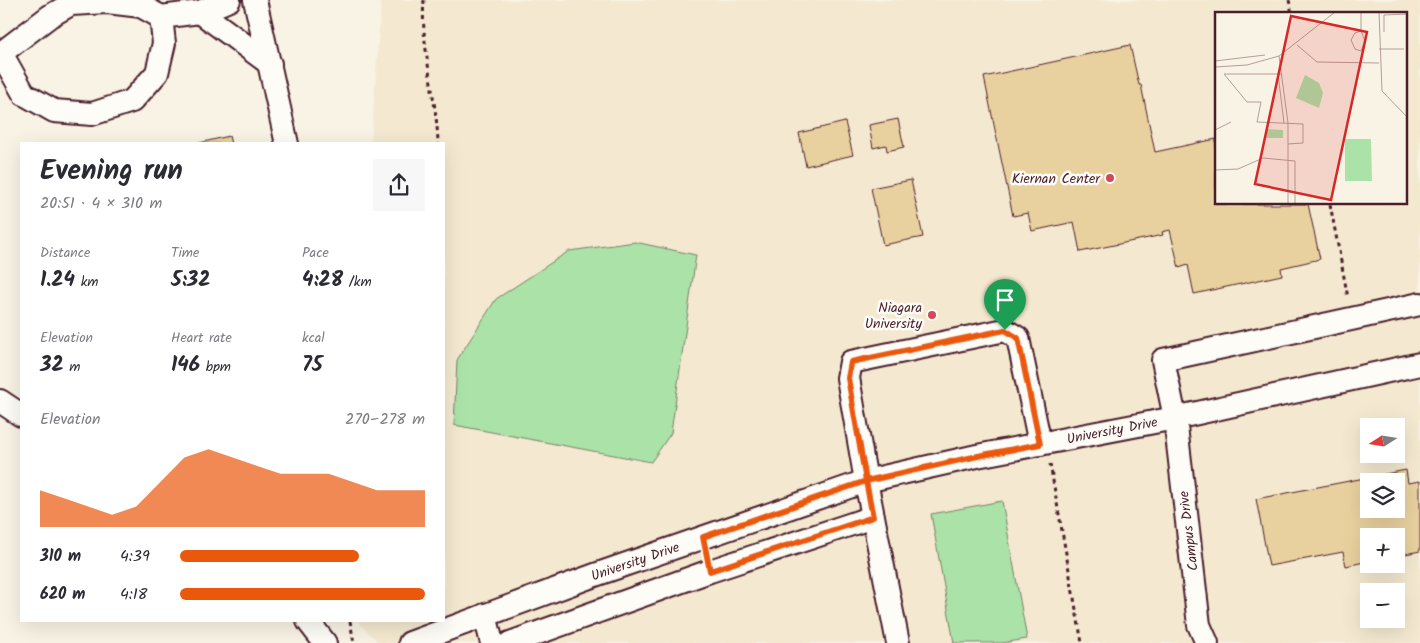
<!DOCTYPE html>
<html lang="en">
<head>
<meta charset="utf-8">
<style>
  :root { --surface:#fff; --page:#f7f7f7; --text:#2b2b33; --muted:#7c7c81; --accent:#ea580c }
  body { margin:0; font-family:Kalam,sans-serif; background:var(--page); color:var(--text); height:100vh; display:flex; flex-direction:column; font-size:19px; white-space:nowrap }
  * { box-sizing:border-box; margin:0 }
  p { font-size:16px; color:var(--muted) }
  .icon { flex:none; width:28px; height:28px; fill:none; stroke:currentColor; stroke-width:2; stroke-linecap:round; stroke-linejoin:round }
  .map { position:relative; flex:1; overflow:hidden }
  .sheet { position:absolute; left:20px; top:142px; width:425px; height:480px; display:flex; flex-direction:column; background:var(--surface); border-radius:0px; box-shadow:0 5px 20px #0002 }
  .sheet>* { flex:none }
  .needle { width:32px; rotate:258deg }
  .fabs { position:absolute; left:1360px; top:418px; display:grid; gap:10px }
  .fabs a { display:grid; place-items:center; width:45px; height:45px; border-radius:0px; background:var(--surface); box-shadow:0 5px 20px #0002; font-size:25px }
  .pin { position:absolute; display:grid; place-items:center; width:42px; height:42px; color:#fff; margin:-51px -21px; border-radius:50% 50% 50% 0; rotate:-45deg; box-shadow:0 0 5px #0007 }
  .pin .icon { rotate:45deg }
  .round { display:grid; place-items:center; flex:none; width:52px; height:52px; border-radius:0px; background:var(--page) }
  .head { display:flex; align-items:center; justify-content:space-between; height:85px; padding:0 20px }
  h1 { font-size:28px; font-weight:700; line-height:38px }
  .figures { display:grid; grid-template-columns:repeat(3,1fr); gap:8px; height:85px; padding:5px 20px }
  .figures div { display:grid; align-content:center }
  .figures b { font-size:21px; font-weight:700 }
  .figures small { font-size:14px; font-weight:400 }
  .figures p { font-size:14px }
  .chart { height:140px; padding:10px 20px }
  .chart p { display:flex; justify-content:space-between }
  .chart svg { width:100%; height:90px; margin-top:5px; fill:var(--accent); opacity:.7 }
  ul { padding:0 20px; list-style:none; font-size:16px }
  li { display:grid; grid-template-columns:80px 60px 1fr; align-items:center; height:38px }
  li i { height:12px; border-radius:6px; background:var(--accent) }
  .map>svg:first-child { display:block }
</style>
</head>
<body>
<div class="map">
<svg width="1420" height="643" viewBox="0 0 1420 643">
  <rect width="100%" height="100%" fill="#f9f3e5"/>
  <filter id="ink" filterUnits="userSpaceOnUse"><feTurbulence type="fractalNoise" baseFrequency=".02" numOctaves="2"/><feDisplacementMap in="SourceGraphic" scale="10" xChannelSelector="R" yChannelSelector="G"/><feConvolveMatrix kernelMatrix="1 2 1 2 8 2 1 2 1" color-interpolation-filters="sRGB"/></filter>
  <g filter="url(#ink)">
    <path fill="#f4e9d0" fill-rule="evenodd" d="M381 0H1420V643H379L357 621H444V144H371ZM1216 14H1406V204H1216ZM1369 426H1396V454H1369ZM1369 481H1396V509H1369ZM1369 536H1396V564H1369ZM1369 591H1396V619H1369Z"/>
    <g fill="#aae2a7" stroke="#7a8069">
      <polygon points="635,242 696,255 671,433 651,462 454,425 457,360 496,299 569,251"/>
      <polygon points="1002,501 1027,639 1002,643 954,643 931,514"/>
    </g>
    <g fill="#e9d19f" stroke="#4a1f2b" fill-rule="evenodd">
      <polygon points="1130,45 1139,85 1141,85 1155,152 1216,139 1216,204 1308,204 1320,259 1281,268 1282,275 1194,294 1188,265 1179,268 1170,230 1162,232 1163,235 1080,252 1074,222 1032,231 1028,213 1013,216 984,77"/>
      <polygon points="898,119 904,147 887,151 886,145 873,148 869,125"/>
      <polygon points="845,122 853,155 806,166 799,133"/>
      <polygon points="229,136 231,144 195,144"/>
      <polygon points="911,180 923,237 883,245 871,188"/>
      <path d="M1406 470 1408 483 1420 481V551L1396 556V536H1369V561L1346 566 1343 552 1269 566 1256 499ZM1369 481H1396V509H1369Z"/>
    </g>
    <g fill="none" stroke-linecap="round" stroke-linejoin="round">
      <defs>
        <g id="minor">
          <polyline points="255,0 287,144"/>
          <polyline points="200,12 270,64"/>
          <polyline points="161,17 200,12 229,0"/>
          <polyline points="0,54 50,16 71,4 107,2 141,6 161,17 164,43 157,73 132,101 92,114 54,111 24,94 1,53"/>
          <polyline points="0,401 21,415"/>
          <polyline points="485,615 492,643"/>
          <polyline points="308,621 325,643"/>
          <polyline points="410,643 595,575 866,481 977,456 1175,418 1420,364"/>
          <polyline points="510,643 710,571 873,517"/>
          <polyline points="898,643 866,481 848,378 851,362 1005,330 1018,338 1040,444"/>
          <polyline points="1207,643 1199,625 1175,418 1163,360 1420,304"/>
        </g>
      </defs>
      <use href="#minor" stroke="#4a1f2b" stroke-width="26"/>
      <g stroke="#4a1f2b" stroke-width="3" stroke-dasharray="4 4" stroke-linecap="butt">
        <path d="M424 0C420 45 437 97 438 144"/>
        <polyline points="1289,0 1292,14"/>
        <polyline points="1330,204 1348,298"/>
        <polyline points="1050,464 1082,643"/>
        <polyline points="350,621 354,643"/>
      </g>
      <use href="#minor" stroke="#fdfcf7" stroke-width="22"/>
    </g>
  </g>
  <g fill="none" stroke-linecap="round" stroke-linejoin="round" filter="url(#ink)">
    <defs>
      <polyline id="route" points="1005,330 851,362 848,378 866,481 703,537 710,571 873,517 866,481 978,456 1040,444 1018,338 1005,330"/>
    </defs>
    <use href="#route" stroke="#fff" stroke-width="10"/>
    <use href="#route" stroke="#ea580c" stroke-width="6"/>
  </g>
  <g fill="#d1495b" stroke="#fdfcf7" stroke-width="2">
    <circle cx="1110" cy="178" r="5"/>
    <circle cx="932" cy="315" r="5"/>
  </g>
  <g text-anchor="middle" stroke-width="5" stroke-linejoin="round" paint-order="stroke">
    <g font-size="14" fill="#4a1f2b" stroke="#fdfcf7" text-anchor="end">
      <text x="1100" y="183">Kiernan Center</text>
      <text x="922" y="312">Niagara<tspan x="922" dy="16">University</tspan></text>
    </g>
    <g font-size="14" fill="#4a1f2b" stroke="#fdfcf7">
      <text transform="translate(1112 430) rotate(-11)" y="5">University Drive</text>
      <text transform="translate(1188 531) rotate(-97)" y="5">Campus Drive</text>
      <text transform="translate(635 561) rotate(-19)" y="5">University Drive</text>
    </g>
  </g>
  <g transform="translate(1215 12)">
    <rect width="192" height="192" fill="#f9f3e5"/>
    <path d="M90 63 104 71 108 81 104 96 81 86ZM51 117 68 118V126H51ZM130 127H156L157 169H130Z" fill="#aae2a7"/>
    <path fill="none" stroke="#b39e9b" stroke-width="1" d="M164 0 167 79 193 106M146 19 140 21 136 28 140 37 146 39 150 29 146 19V0M169 20V3L193 2M82 33 102 50 164 51M164 37H189M64 44 73 111V192M0 49 50 43M0 55 32 53 64 44 120 0M63 62 69 111M67 62H9L32 90H46L42 110 88 112V131L73 132M0 118 16 110M0 158 23 157 48 146 80 149V192"/>
    <path fill="#d62828" fill-opacity="0.15" stroke="#d62828" stroke-width="2.5" d="M76 4 152 20 116 188 40 172Z"/>
    <rect width="192" height="192" fill="none" stroke="#4a1f2b" stroke-width="2.5"/>
  </g>
</svg>
<div class="fabs">
<a><svg class="needle" viewBox="-14 -14 28 28"><path d="M0-13l5 13h-10z" fill="#e53935"/><path d="M0 13l5-13h-10z" fill="#7c7c81"/></svg></a>
<a><svg class="icon" aria-label="layers" viewBox="0 0 24 24"><path d="M12 4l9 5-9 5-9-5zM3 14l9 5 9-5"/></svg></a>
<a>+</a>
<a>−</a>
</div>
<div class="pin" style="left:1005px;top:330px;background:#1e9e55"><svg class="icon" aria-label="arrive" viewBox="0 0 24 24"><path d="M6 21V4h12l-3 4 3 4H6"/></svg></div>
<section class="sheet">
<div class="head"><div><h1>Evening run</h1><p>20:51 · 4 × 310 m</p></div><a class="round"><svg class="icon" aria-label="share" viewBox="0 0 24 24"><path d="M12 15V3M7 8l5-5 5 5M5 13v7h14v-7"/></svg></a></div>
<div class="figures">
<div><p>Distance</p><b>1.24<small> km</small></b></div>
<div><p>Time</p><b>5:32</b></div>
<div><p>Pace</p><b>4:28<small> /km</small></b></div>
</div>
<div class="figures">
<div><p>Elevation</p><b>32<small> m</small></b></div>
<div><p>Heart rate</p><b>146<small> bpm</small></b></div>
<div><p>kcal</p><b>75</b></div>
</div>
<div class="chart"><p><span>Elevation</span>270–278 m</p>
<svg viewBox="0 0 160 44" preserveAspectRatio="none"><path d="M0 44V26L10 30L20 34L30 38L40 34L50 22L60 10L70 6L80 10L90 14L100 18L110 18L120 18L130 22L140 26L150 26L160 26V44z"/></svg>
</div>
<ul>
<li><b>310 m</b>4:39<i style="width:73%"></i></li>
<li><b>620 m</b>4:18<i style="width:100%"></i></li>
</ul>
</section>
</div>
</body>
</html>
